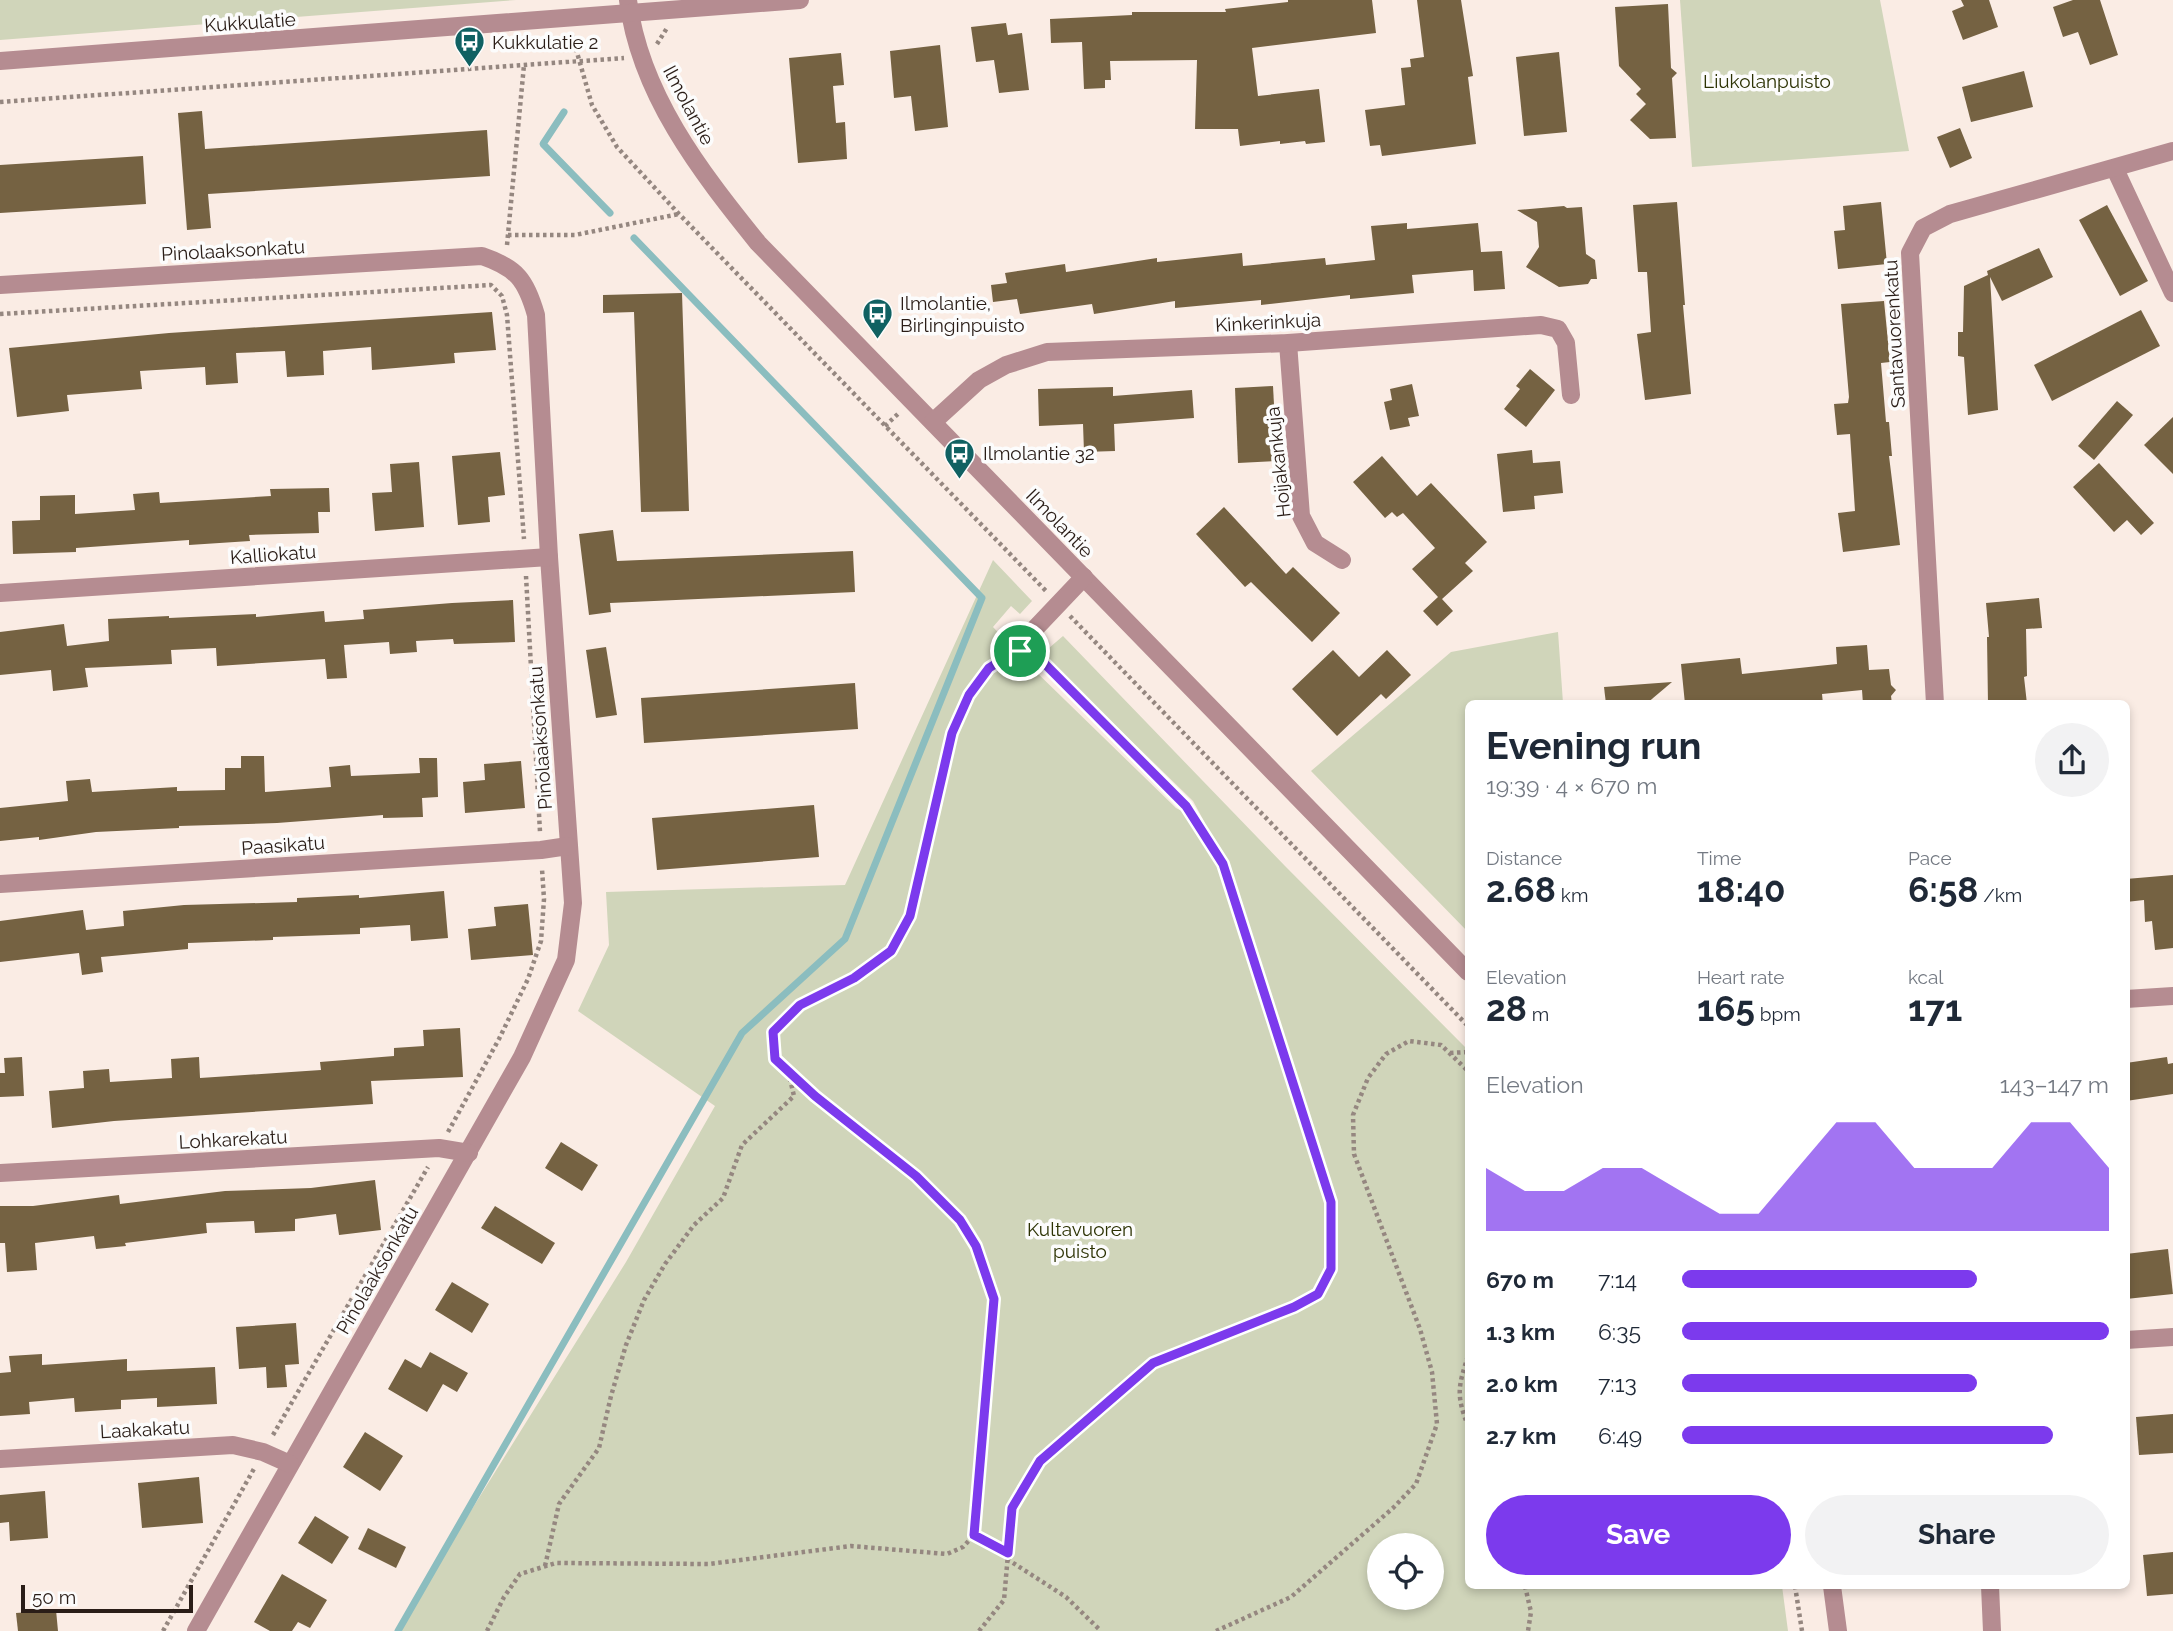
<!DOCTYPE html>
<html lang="en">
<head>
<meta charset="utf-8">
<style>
  :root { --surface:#fff; --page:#f2f2f3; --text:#1f2937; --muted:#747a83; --accent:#7c3aed }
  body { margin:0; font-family:Raleway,sans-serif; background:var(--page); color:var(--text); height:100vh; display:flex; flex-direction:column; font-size:26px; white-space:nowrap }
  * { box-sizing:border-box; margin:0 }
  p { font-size:23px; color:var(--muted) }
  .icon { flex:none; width:38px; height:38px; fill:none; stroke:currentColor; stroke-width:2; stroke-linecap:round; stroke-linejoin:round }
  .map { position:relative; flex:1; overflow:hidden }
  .details { position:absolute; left:1465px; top:700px; width:665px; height:889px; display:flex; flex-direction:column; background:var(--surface); border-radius:10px; box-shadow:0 4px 10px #0003 }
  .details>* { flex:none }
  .buttons { position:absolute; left:1367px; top:1533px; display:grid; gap:14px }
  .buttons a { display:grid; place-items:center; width:77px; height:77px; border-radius:50%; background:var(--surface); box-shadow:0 4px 10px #0003; font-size:35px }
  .scale { position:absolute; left:21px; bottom:18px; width:172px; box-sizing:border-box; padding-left:7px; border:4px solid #2a1d17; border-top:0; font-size:19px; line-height:24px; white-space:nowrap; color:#2a1d17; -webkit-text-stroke:5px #fcfcfc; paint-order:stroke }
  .pin { position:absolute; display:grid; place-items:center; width:60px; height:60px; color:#fff; margin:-30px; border:4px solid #fff; border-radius:50%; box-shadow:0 2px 7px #0007 }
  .round { display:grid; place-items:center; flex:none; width:74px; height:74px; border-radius:37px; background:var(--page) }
  .overview { display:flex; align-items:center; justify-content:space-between; height:119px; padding:0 21px }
  h1 { font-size:38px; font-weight:700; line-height:52px }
  .stats { display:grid; grid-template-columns:repeat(3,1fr); gap:10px; height:119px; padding:7px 21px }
  .stats div { display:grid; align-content:center }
  .stats b { font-size:35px; font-weight:700 }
  .stats small { font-size:19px; font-weight:400 }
  .stats p { font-size:19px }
  .chart { height:196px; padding:14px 21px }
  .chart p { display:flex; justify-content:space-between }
  .chart svg { width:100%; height:126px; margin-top:7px; fill:var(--accent); opacity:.7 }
  .button { display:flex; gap:14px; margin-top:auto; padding:14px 21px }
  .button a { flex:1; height:80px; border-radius:42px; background:var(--accent); color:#fff; font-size:28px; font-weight:700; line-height:80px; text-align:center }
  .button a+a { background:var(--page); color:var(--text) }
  ul { padding:0 21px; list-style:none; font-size:23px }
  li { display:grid; grid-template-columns:112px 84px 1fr; align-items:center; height:52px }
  li i { height:18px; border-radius:9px; background:var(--accent) }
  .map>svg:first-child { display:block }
</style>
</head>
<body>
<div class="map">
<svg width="2173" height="1631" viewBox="0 0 2173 1631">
  <rect width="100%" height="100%" fill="#faece4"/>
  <g fill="#d0d5ba" fill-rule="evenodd">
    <polygon points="0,0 516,0 0,40"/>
    <polygon points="1680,0 1880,0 1909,151 1692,167"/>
    <path d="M993 560 1032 601 1020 614 1011 606 993 627 1028 664 1176 808 1205 823 1193 801 1042 654 1063 636 1285 866 1468 1050V1586H1782L1788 1631H396L626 1262 715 1106 578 1011 609 945 606 892 845 885ZM1379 1545H1432V1598H1379Z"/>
    <polygon points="1558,632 1563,703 1468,704 1468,932 1311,771 1451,652"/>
  </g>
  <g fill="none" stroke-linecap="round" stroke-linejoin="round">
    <g stroke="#8bbdbf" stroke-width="7">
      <polyline points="564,112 543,144 610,213"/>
      <polyline points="398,1631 742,1033 845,939 982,598 634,238"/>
    </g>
  </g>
  <g fill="#756242">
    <polygon points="1288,0 1372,0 1376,33 1252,48 1258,96 1319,89 1325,142 1306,144 1305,141 1280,144 1280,141 1240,146 1238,129 1195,129 1197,60 1110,61 1111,80 1105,80 1105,88 1084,89 1082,42 1051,43 1050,19 1132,15 1132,12 1226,12 1225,9 1288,2"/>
    <polygon points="1417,0 1461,0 1473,76 1468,77 1476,144 1382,156 1380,145 1370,146 1365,110 1405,105 1401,68 1411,67 1410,59 1424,57"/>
    <polygon points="1961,0 1989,0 1998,27 1963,40 1952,11 1964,6"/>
    <polygon points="2073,0 2100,0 2118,55 2090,65 2078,32 2063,37 2053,7"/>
    <polygon points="1668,4 1671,68 1677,73 1672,78 1676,138 1650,139 1630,120 1646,104 1636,94 1641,89 1619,66 1615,7"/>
    <polygon points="1006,23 1008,35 1022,33 1029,90 999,93 994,60 976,62 971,27"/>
    <polygon points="940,45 948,127 915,131 911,96 894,98 890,51"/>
    <polygon points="1559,52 1567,132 1524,136 1516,57"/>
    <polygon points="841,53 844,85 833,86 836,123 845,122 847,159 798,163 789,58"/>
    <polygon points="2024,71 2033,107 1971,122 1962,87"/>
    <polygon points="202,111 205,149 487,130 490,176 208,194 211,228 187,230 178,113"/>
    <polygon points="1960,128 1972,158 1950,168 1937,137"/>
    <polygon points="143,156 146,204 0,213 0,165"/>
    <polygon points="1677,202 1685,305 1683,305 1691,394 1645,400 1637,334 1651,332 1647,272 1638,272 1633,205"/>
    <polygon points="1881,202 1887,264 1838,269 1834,231 1845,230 1843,206"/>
    <polygon points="2107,205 2148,281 2120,296 2079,220"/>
    <polygon points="1564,206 1567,208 1582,207 1586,254 1595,260 1597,279 1591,279 1588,284 1559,287 1526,267 1539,247 1537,222 1517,210"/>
    <polygon points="1407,223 1407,229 1478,223 1481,252 1502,251 1505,289 1474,291 1473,270 1412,275 1414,293 1350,299 1350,295 1261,305 1261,300 1175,308 1175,301 1094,314 1092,304 1020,314 1017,299 993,302 991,285 1007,283 1005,273 1065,264 1066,272 1157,258 1157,262 1242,253 1243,266 1325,258 1326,265 1375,260 1371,226"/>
    <polygon points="2039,248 2053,277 2002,301 1990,277 1998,410 1968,415 1964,357 1958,356 1958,332 1963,332 1964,286 1988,275 1987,271"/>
    <polygon points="682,293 689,511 641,512 634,312 603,313 603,295"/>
    <polygon points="1884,301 1890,362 1881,363 1886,422 1889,422 1892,456 1889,456 1900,545 1843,552 1838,513 1855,511 1850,434 1837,435 1834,404 1848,403 1849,397 1841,304"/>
    <polygon points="2141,310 2160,346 2052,401 2034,365"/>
    <polygon points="492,312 496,350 454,353 455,363 372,370 371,347 323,351 324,375 287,377 285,351 236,353 238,383 206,385 205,367 140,371 142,389 67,395 69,411 17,417 9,348 169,333"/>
    <polygon points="1530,369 1555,390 1526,427 1504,409 1520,389 1516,386"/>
    <polygon points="1412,384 1419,416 1408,418 1410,426 1390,430 1384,402 1392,400 1390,389"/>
    <polygon points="1273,386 1277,461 1238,463 1235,388"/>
    <polygon points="1113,387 1113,396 1192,390 1194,418 1114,424 1115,451 1084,452 1083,424 1039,426 1038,389"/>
    <polygon points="2117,401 2133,415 2094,460 2078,446"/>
    <polygon points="2173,417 2173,474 2144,445"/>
    <polygon points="1532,450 1533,463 1560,461 1563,493 1534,496 1535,509 1503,512 1497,454"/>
    <polygon points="500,452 505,495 488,497 490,522 458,525 452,456"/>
    <polygon points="1382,456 1417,496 1431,483 1487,542 1465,563 1473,571 1442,599 1453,611 1437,626 1423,611 1438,597 1412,569 1435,548 1403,513 1397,517 1392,512 1385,518 1353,482"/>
    <polygon points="419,462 424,527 375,531 372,493 392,492 390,464"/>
    <polygon points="2099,463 2154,523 2141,535 2127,520 2114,532 2073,487"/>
    <polygon points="329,488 330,512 318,512 319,533 249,535 250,541 189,545 189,540 76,548 76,552 13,554 12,521 40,520 40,496 75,495 75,514 135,510 133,494 159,492 160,503 271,496 270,489"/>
    <polygon points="1224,507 1286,574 1293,567 1340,613 1312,642 1251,582 1245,587 1196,534"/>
    <polygon points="613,530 617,561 853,551 855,592 610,603 611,612 589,615 579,534"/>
    <polygon points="2039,598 2042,628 2026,629 2027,676 2024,677 2027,704 1988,704 1987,637 1989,637 1986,603"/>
    <polygon points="513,600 515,642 454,644 453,639 416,641 417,652 390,654 389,642 344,645 347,678 327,679 325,659 217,666 216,648 171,650 172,664 85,668 88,687 53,691 51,670 0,675 0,632 64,624 67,646 109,641 108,619 169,616 169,618 256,614 256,617 324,611 325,622 364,619 363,610 452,603"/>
    <polygon points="1867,645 1869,670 1889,669 1891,685 1896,690 1891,696 1892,704 1863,704 1862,690 1822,694 1823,704 1685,704 1681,664 1740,658 1742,674 1837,664 1836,647"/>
    <polygon points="606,647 617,715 596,718 586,650"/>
    <polygon points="1333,650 1359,677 1387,650 1411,675 1386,699 1381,694 1337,736 1292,689"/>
    <polygon points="1672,682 1646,704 1606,704 1604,687"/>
    <polygon points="855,683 858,729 644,743 641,698"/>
    <polygon points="241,756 264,756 265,792 331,787 329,767 350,765 351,776 420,773 419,758 437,758 438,797 422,798 423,817 383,818 383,815 277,823 179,826 179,828 96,832 39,840 39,837 0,841 0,808 68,801 66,781 90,779 92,792 177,787 177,791 225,790 225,768 241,768"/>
    <polygon points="521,761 525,808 465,813 463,782 485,780 484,764"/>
    <polygon points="814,805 819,857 657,870 652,818"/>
    <polygon points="2173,875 2173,948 2155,950 2152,921 2145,922 2144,900 2126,902 2126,879"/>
    <polygon points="444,891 448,938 411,941 410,925 360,928 360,934 273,937 273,940 188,943 188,949 101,957 103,972 82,975 79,953 0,962 0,921 83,910 86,930 124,926 123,911 184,905 297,902 297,898 359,895 359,898"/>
    <polygon points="528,904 533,955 471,960 468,929 496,926 494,907"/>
    <polygon points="460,1028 463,1077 371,1081 373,1104 114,1121 52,1128 49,1091 84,1088 83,1071 109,1069 110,1082 172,1078 171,1059 199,1057 200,1078 321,1070 320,1062 394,1056 394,1048 424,1046 423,1030"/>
    <polygon points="22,1057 24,1096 0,1097 0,1073 5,1073 4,1058"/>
    <polygon points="2167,1057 2168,1064 2173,1063 2173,1094 2126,1101 2126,1063"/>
    <polygon points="561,1142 598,1165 582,1191 545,1168"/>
    <polygon points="375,1180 381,1230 339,1235 336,1214 295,1219 295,1231 255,1233 254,1221 206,1223 207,1233 125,1243 126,1246 96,1249 94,1236 35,1243 37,1270 7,1272 5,1243 0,1243 0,1206 33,1206 119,1195 120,1204 225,1191 311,1188"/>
    <polygon points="495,1206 555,1243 542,1264 481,1228"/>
    <polygon points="2168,1249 2173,1294 2126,1299 2126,1254"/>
    <polygon points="452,1282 489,1304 472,1333 435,1310"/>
    <polygon points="296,1323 299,1364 285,1365 287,1387 267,1388 266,1367 239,1369 236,1327"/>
    <polygon points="430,1352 468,1373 457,1392 443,1384 427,1412 388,1389 405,1359 421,1368"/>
    <polygon points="42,1354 42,1365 127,1359 127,1371 215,1367 217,1404 157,1407 157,1398 121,1400 121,1409 75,1412 74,1398 29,1402 30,1414 0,1416 0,1373 11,1372 9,1356"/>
    <polygon points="2173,1414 2173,1453 2139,1455 2136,1417"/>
    <polygon points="365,1432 403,1456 380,1491 343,1467"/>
    <polygon points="199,1477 203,1523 142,1528 138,1483"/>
    <polygon points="45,1491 48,1538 10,1541 9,1522 0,1523 0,1495"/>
    <polygon points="315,1516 349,1537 332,1564 298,1543"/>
    <polygon points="368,1528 406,1547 396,1568 358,1549"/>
    <polygon points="2173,1552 2173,1594 2147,1596 2143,1555"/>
    <polygon points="282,1574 327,1600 310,1628 298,1622 292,1631 270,1631 254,1622"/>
    <polygon points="56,1610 58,1631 18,1631 16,1613"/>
  </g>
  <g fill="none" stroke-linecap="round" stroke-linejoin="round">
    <g stroke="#958780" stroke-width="4.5" stroke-dasharray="3.5 3.5" stroke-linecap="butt">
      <polyline points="572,35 592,105 617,147 679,214 1047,592"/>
      <polyline points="657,44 667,28"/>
      <polyline points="0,102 624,58"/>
      <polyline points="508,235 575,235 679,214"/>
      <polyline points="507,245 524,65"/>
      <polyline points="0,314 491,285 502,296 507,315 524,539"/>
      <polyline points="885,426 900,412"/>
      <polyline points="526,576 540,832"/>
      <polyline points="1070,616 1468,1026"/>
      <polyline points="1450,1053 1468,1052"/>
      <polyline points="448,1132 499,1039 528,979 541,941 544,899 542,869"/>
      <path d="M1468 1356C1458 1387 1456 1395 1468 1426"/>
      <polyline points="273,1435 428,1167"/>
      <polyline points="974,1535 1007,1553"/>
      <polyline points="1007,1559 1066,1597 1101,1631"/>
      <polyline points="545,1566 559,1504 599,1448 611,1396 626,1345 644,1300 665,1264 694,1225 723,1198 742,1145 794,1096 788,1071"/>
      <polyline points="1525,1586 1531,1612 1528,1631"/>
      <polyline points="1795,1586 1802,1631"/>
      <polyline points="163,1631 255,1467"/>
      <polyline points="487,1631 504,1597 520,1574 556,1563 709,1564 851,1546 947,1554 963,1547 974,1535 983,1449 994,1299 976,1246 960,1220 916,1176 815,1096 775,1058 773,1032 800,1005 854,978 891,951 910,916 952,732 969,695 989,668 1004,659"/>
      <polyline points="979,1631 1004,1600 1012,1508 1039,1461 1153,1363 1294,1307 1318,1294 1331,1270 1331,1202 1223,864 1186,806 1037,657"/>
      <polyline points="1216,1631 1291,1597 1393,1508 1416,1484 1437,1424 1432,1372 1420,1329 1354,1154 1353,1115 1368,1078 1386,1054 1409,1041 1441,1045 1468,1071"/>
    </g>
    <g stroke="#b58c91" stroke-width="18">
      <path d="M628 0C640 94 700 171 758 243L1468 972"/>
      <polyline points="0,61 800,0"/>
      <polyline points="2115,169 2173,293"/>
      <path d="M0 285 482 256C517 268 526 280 536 315L549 557 573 903 566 960 522 1057 196 1631"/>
      <polyline points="1288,343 1301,516 1315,543 1342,560"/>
      <polyline points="933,422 979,380 1006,365 1047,352 1288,343 1541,325 1558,329 1566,343 1571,395"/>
      <polyline points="0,593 549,557"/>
      <polyline points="1020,651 1028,636 1084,577"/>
      <polyline points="1935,704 1910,253 1923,228 1950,214 2173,151"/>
      <polyline points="0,884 541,850 568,846"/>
      <polyline points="2126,999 2173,996"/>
      <polyline points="0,1173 439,1148 469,1153"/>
      <polyline points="2126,1340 2173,1337"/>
      <polyline points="0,1459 233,1445 263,1452 290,1464"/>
      <polyline points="1832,1586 1838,1631"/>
      <polyline points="1990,1586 1992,1631"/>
    </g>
  </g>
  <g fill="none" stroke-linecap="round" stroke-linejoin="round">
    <defs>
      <polygon id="route" points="1020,651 1034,653 1186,806 1223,864 1331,1202 1331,1269 1318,1294 1294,1307 1153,1363 1040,1461 1012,1508 1008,1553 974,1535 994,1299 976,1246 960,1220 916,1176 815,1096 775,1059 773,1032 800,1005 854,978 891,951 910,916 952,733 969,695 989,668 1011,654"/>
    </defs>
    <use href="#route" stroke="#fff" stroke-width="14"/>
    <use href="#route" stroke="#7c3aed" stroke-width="9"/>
  </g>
  <defs>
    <symbol id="bus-pin" viewBox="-11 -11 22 30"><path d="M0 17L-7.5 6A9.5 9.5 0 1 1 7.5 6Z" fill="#106162" stroke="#fcfcfc"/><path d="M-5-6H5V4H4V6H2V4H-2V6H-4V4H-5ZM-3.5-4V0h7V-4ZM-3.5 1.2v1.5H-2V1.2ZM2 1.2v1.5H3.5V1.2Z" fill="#fff"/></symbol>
  </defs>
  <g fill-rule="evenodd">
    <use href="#bus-pin" x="452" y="24" width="35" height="47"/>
    <use href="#bus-pin" x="860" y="296" width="35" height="47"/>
    <use href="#bus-pin" x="942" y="436" width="35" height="47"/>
  </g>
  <g text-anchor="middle" stroke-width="7" stroke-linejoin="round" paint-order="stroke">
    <g font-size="19" fill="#2a1d17" stroke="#fcfcfc">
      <text transform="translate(250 22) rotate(-4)" y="7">Kukkulatie</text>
      <text transform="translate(689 105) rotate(62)" y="7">Ilmolantie</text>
      <text transform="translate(233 250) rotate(-3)" y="7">Pinolaaksonkatu</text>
      <text transform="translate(1268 322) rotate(-3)" y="7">Kinkerinkuja</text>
      <text transform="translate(1894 334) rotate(-93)" y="7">Santavuorenkatu</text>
      <text transform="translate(1278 462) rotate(-96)" y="7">Hoijakankuja</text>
      <text transform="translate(1060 523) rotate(46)" y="7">Ilmolantie</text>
      <text transform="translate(273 554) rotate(-4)" y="7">Kalliokatu</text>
      <text transform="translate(540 738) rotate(-94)" y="7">Pinolaaksonkatu</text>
      <text transform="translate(283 845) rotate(-4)" y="7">Paasikatu</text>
      <text transform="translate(233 1139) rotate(-3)" y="7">Lohkarekatu</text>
      <text transform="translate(377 1270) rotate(-60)" y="7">Pinolaaksonkatu</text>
      <text transform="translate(145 1429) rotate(-3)" y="7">Laakakatu</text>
    </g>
    <g font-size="19" fill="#2a1d17" stroke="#fcfcfc" text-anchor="start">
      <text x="492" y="49">Kukkulatie 2</text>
      <text x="900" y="310">Ilmolantie,<tspan x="900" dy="22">Birlinginpuisto</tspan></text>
      <text x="983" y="460">Ilmolantie 32</text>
    </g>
    <g font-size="19" fill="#2c3203" stroke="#fcfcfc">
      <text x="1767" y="88">Liukolanpuisto</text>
      <text x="1080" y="1236">Kultavuoren<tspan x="1080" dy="22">puisto</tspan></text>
    </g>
  </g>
</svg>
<div class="buttons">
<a><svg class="icon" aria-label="locate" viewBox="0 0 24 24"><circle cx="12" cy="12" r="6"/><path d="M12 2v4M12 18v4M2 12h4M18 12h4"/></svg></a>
</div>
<div class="scale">50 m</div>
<div class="pin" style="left:1020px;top:651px;background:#1e9e55"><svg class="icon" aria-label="arrive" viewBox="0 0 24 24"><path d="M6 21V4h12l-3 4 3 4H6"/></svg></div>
<section class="details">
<div class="overview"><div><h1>Evening run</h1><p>19:39 · 4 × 670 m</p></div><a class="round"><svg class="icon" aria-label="share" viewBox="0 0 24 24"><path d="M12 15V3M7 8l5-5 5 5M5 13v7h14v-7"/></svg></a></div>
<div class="stats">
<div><p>Distance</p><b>2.68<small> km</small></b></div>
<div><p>Time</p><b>18:40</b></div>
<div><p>Pace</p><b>6:58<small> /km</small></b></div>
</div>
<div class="stats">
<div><p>Elevation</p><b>28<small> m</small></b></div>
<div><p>Heart rate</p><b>165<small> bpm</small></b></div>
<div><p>kcal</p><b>171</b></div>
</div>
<div class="chart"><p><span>Elevation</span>143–147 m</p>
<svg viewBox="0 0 160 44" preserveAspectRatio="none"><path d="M0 44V22L10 30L20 30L30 22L40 22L50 30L60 38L70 38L80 22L90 6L100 6L110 22L120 22L130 22L140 6L150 6L160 22V44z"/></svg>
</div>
<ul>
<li><b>670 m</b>7:14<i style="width:69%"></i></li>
<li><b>1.3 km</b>6:35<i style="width:100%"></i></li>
<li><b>2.0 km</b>7:13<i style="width:69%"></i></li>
<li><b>2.7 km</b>6:49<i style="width:87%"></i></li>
</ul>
<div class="button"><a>Save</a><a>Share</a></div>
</section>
</div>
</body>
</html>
